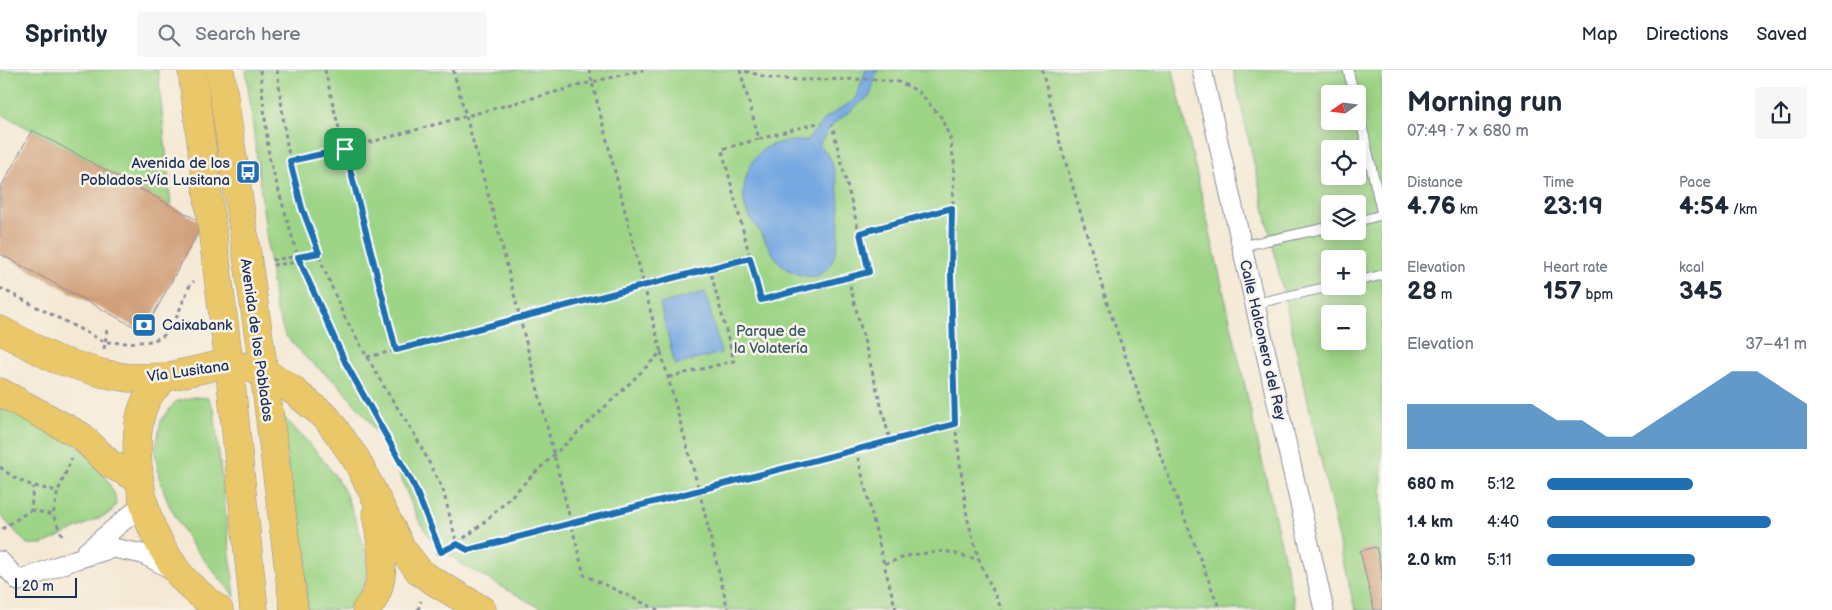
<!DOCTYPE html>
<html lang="en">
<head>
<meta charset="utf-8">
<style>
  :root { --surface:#fff; --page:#f6f6f7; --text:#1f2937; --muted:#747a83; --line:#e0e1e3; --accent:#1f6fb2 }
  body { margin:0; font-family:"Balsamiq Sans",sans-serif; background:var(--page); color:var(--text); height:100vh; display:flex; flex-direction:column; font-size:19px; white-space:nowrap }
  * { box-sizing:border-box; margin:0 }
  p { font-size:16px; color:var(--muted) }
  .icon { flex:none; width:28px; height:28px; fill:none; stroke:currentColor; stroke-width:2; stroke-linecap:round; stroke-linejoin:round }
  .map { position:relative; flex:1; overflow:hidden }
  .details { display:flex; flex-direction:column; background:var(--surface); width:450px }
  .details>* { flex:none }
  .needle { width:32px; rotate:256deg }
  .fabs { position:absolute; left:1321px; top:15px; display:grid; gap:10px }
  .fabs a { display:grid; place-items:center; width:45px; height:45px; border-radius:5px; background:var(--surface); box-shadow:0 2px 12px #0003; font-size:25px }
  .scale { position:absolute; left:15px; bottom:12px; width:62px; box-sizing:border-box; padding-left:5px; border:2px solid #1b2f5e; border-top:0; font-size:14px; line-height:18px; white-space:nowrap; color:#1b2f5e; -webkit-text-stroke:4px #f7f3e8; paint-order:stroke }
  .pin { position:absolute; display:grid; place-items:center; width:42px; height:42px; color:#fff; margin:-21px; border-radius:10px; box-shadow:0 2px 8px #0006 }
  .round { display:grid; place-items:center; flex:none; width:52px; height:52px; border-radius:5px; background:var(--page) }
  .headline { display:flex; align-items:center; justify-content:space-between; height:85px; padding:0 25px }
  h1 { font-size:28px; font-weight:800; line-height:38px }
  .figures { display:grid; grid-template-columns:repeat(3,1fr); gap:8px; height:85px; padding:5px 25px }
  .figures div { display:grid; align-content:center }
  .figures b { font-size:25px; font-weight:800 }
  .figures small { font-size:14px; font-weight:400 }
  .figures p { font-size:14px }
  .chart { height:140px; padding:10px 25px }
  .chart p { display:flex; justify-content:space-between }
  .chart svg { width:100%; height:90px; margin-top:5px; fill:var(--accent); opacity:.7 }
  ul { padding:0 25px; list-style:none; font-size:16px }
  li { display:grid; grid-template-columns:80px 60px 1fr; align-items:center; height:38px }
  li i { height:12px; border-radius:6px; background:var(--accent) }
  header { display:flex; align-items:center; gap:30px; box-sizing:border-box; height:70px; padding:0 25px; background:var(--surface); border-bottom:1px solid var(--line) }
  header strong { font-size:24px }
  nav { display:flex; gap:28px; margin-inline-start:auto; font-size:18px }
  .search { width:350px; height:45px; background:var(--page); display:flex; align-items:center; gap:12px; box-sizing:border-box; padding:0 18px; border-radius:5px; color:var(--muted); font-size:19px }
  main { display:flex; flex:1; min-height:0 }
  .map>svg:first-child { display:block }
</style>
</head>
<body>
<header>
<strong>Sprintly</strong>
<div class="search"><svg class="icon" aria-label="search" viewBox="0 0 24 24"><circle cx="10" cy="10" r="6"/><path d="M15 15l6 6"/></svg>Search here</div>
<nav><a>Map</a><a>Directions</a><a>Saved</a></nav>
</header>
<main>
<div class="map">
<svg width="1382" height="540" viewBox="0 0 1382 540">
  <rect width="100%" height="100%" fill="#f7f3e8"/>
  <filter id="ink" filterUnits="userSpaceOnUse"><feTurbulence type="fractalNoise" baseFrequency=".02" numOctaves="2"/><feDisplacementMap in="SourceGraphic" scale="10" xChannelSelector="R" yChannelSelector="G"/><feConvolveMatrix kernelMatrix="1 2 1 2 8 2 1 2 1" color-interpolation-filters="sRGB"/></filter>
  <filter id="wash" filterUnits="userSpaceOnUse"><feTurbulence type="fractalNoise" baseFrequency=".0096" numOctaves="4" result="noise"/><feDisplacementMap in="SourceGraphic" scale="20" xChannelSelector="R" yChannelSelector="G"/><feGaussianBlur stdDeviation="1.12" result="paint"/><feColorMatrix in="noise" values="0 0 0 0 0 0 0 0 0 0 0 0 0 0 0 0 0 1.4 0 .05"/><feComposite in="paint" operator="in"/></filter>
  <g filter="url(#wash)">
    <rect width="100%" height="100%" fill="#f5e9d5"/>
    <g fill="#9dd486" stroke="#5c8272" fill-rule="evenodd">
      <polygon points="0,0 158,0 171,136 0,43"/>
      <polygon points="246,0 1173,0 1296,540 544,540 461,494 431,470 417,447 397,399 370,352 338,314 306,288 285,265 275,236"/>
      <path d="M1233 0H1382V540H1355ZM1330 24H1358V51H1330ZM1330 79H1358V106H1330ZM1330 134H1358V161H1330ZM1330 189H1358V216H1330ZM1330 244H1358V271H1330Z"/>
      <polygon points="194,327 208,328 214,340 235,527 191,474 169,435 159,407 155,381 161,351 175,332"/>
      <polygon points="0,331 86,381 104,404 115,425 116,434 110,443 43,474 27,474 0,445"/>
      <path d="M281 344C303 367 326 390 342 417 350 432 366 477 367 493 368 509 362 533 346 539 335 540 319 540 308 540Z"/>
    </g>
    <g fill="#76a8e1" stroke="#486ca0">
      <path d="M866 0H877L870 26 832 55 819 75C822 78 826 82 829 86 837 102 840 131 839 150 839 173 835 215 801 205 794 203 786 199 781 194 773 186 768 175 762 165 757 156 750 150 746 140 739 120 748 86 769 76 781 71 794 71 807 70L826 48 856 29Z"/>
      <polygon points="705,222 721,283 675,295 660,234"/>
    </g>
    <g id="blocks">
      <g fill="#d1a07a">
        <polygon points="32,60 203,153 144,262 0,184 0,119"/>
        <polygon points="1376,477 1382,502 1382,540 1374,540 1360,481"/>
      </g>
    </g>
  </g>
  <g filter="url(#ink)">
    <use href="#blocks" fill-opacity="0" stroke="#888c9a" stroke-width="1"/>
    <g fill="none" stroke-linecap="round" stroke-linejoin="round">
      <defs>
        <g id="lane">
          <polyline points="1348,0 1354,24"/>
          <polyline points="1358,39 1382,144"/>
          <polyline points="1358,151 1382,145"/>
          <polyline points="1242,176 1330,157"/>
          <polyline points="1358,211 1382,205"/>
          <polyline points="1254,234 1332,216"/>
        </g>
        <g id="street">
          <polyline points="1202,0 1324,540"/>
          <polyline points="86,482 134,442 144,429"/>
          <polyline points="0,491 19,511 74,490 113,478 143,484 175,501"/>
        </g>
        <g id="primary">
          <polyline points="192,0 229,293 254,540"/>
          <polyline points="220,0 264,302 294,540"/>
          <polyline points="0,260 55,289 101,303 129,308 166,307 229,293 264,302 290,318 327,348 356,389 402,479 419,501 430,509 482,540"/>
          <path d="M166 307C159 313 153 319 148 327 129 359 138 424 152 458 158 472 168 488 177 501 187 516 205 528 219 540"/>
          <polyline points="0,322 81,366 110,394 138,408"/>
          <path d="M366 540C389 514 382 475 376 444"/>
        </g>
      </defs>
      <use href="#lane" stroke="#888c9a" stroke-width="11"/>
      <use href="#street" stroke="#888c9a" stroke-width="21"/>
      <use href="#primary" stroke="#888c9a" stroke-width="29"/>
      <g stroke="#888c9a" stroke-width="3" stroke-dasharray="4 4" stroke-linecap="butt">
        <polyline points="260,0 269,87 298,187 345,292 415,418 441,481"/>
        <polyline points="277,0 286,69 290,91 302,138 324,199 344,246 386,320 415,365 443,420 457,474 468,480 955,354 951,205 954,92 950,68 941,47 918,21 899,12 875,9 801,10 770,8 741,0"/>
        <polyline points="325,0 334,39 397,280 750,188"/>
        <polyline points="453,0 498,160 584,505 658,540"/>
        <polyline points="740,0 759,69 722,79 761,230 869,202 832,55"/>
        <polyline points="1042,0 1060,73 1107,233 1156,374 1220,540"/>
        <polyline points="759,69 821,52"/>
        <polyline points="291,91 345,79 592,12 589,0"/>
        <polyline points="860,163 952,138"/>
        <polyline points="272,190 319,183"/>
        <polyline points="273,195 300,192"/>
        <polyline points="848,208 890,370"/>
        <polyline points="0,218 105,272 126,273 152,271 163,266 172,258 190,215 194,211"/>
        <polyline points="104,279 107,260"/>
        <polyline points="661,282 699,420 728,540"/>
        <polyline points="367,287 397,280"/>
        <polyline points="669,307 734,291 710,199"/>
        <polyline points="955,354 967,447 979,490"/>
        <polyline points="856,380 884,494"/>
        <path d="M0 397C19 413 34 417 58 421"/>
        <polyline points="31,440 53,445"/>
        <polyline points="2,459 31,440 33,417"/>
        <polyline points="62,465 53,445 58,421 72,388"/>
        <path d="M436 484C477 466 507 429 539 399 580 360 621 323 661 282L592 12 643 0"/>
        <polyline points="418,540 421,531"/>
        <polyline points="896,540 884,494 911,485 945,481 979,490 1002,540"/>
      </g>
      <use href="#lane" stroke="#fff" stroke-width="9"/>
      <use href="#street" stroke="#fff" stroke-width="19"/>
      <use href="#primary" stroke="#eac769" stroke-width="28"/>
    </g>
  </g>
  <g fill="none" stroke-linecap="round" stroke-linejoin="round" filter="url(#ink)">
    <defs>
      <polygon id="route" points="345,79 396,280 750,188 761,230 869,202 860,163 952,138 951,205 955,354 468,480 457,474 441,482 415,418 345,292 298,187 319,183 302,138 290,91"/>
    </defs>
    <use href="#route" stroke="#fff" stroke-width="10"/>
    <use href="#route" stroke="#1f6fb2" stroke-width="6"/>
  </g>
  <defs>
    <symbol id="bus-square" viewBox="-11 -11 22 22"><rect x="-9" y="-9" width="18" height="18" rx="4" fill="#1f6fb2" stroke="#f7f3e8"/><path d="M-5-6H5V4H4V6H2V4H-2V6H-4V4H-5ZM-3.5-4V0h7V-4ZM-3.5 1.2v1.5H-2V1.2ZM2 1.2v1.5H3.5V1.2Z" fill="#fff"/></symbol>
    <symbol id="bank-square" viewBox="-11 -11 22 22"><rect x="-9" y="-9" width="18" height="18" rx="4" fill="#1f6fb2" stroke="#f7f3e8"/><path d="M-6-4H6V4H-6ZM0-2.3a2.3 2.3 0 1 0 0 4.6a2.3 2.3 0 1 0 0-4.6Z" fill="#fff"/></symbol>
  </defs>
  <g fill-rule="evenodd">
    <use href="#bus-square" x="234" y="88" width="28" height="28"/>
    <use href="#bank-square" x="130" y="241" width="28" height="28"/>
  </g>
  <g text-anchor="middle" stroke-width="5" stroke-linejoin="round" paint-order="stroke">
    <g font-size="15" fill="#1b2f5e" stroke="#f7f3e8" text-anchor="end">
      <text x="230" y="98">Avenida de los<tspan x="230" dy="17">Poblados-Vía Lusitana</tspan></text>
      <text x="162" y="260" text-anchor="start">Caixabank</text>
    </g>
    <g font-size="15" fill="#3c5868" stroke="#f7f3e8">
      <text x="771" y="266">Parque de<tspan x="771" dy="17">la Volatería</tspan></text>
    </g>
    <g font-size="15" fill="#1b2f5e" stroke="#f7f3e8">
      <text transform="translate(257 270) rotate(82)" y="5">Avenida de los Poblados</text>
      <text transform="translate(1263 270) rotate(77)" y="5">Calle Halconero del Rey</text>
      <text transform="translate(188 301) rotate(-8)" y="5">Vía Lusitana</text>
    </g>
  </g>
</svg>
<div class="fabs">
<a><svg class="needle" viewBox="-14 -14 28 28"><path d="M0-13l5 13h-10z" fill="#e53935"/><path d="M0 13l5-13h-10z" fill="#747a83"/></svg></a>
<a><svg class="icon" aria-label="locate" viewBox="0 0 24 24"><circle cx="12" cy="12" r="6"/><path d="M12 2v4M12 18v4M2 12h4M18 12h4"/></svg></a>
<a><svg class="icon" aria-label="layers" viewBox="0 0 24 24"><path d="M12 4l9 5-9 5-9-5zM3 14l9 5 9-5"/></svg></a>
<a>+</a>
<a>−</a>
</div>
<div class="scale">20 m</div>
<div class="pin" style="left:345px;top:79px;background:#1e9e55"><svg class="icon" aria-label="arrive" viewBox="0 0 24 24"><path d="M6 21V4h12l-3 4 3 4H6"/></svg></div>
</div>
<section class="details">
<div class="headline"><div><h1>Morning run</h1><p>07:49 · 7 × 680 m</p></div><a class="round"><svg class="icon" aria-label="share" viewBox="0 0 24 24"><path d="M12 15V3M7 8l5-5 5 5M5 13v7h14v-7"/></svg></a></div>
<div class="figures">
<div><p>Distance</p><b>4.76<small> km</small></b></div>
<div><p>Time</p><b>23:19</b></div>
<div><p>Pace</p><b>4:54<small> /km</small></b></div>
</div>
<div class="figures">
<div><p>Elevation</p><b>28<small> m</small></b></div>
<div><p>Heart rate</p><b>157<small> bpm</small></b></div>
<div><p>kcal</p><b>345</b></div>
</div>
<div class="chart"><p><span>Elevation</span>37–41 m</p>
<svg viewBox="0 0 160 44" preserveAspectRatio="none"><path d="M0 44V22L10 22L20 22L30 22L40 22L50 22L60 30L70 30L80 38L90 38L100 30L110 22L120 14L130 6L140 6L150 14L160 22V44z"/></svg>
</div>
<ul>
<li><b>680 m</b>5:12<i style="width:56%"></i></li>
<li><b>1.4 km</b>4:40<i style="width:86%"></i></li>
<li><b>2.0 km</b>5:11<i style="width:57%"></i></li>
</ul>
</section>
</main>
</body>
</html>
